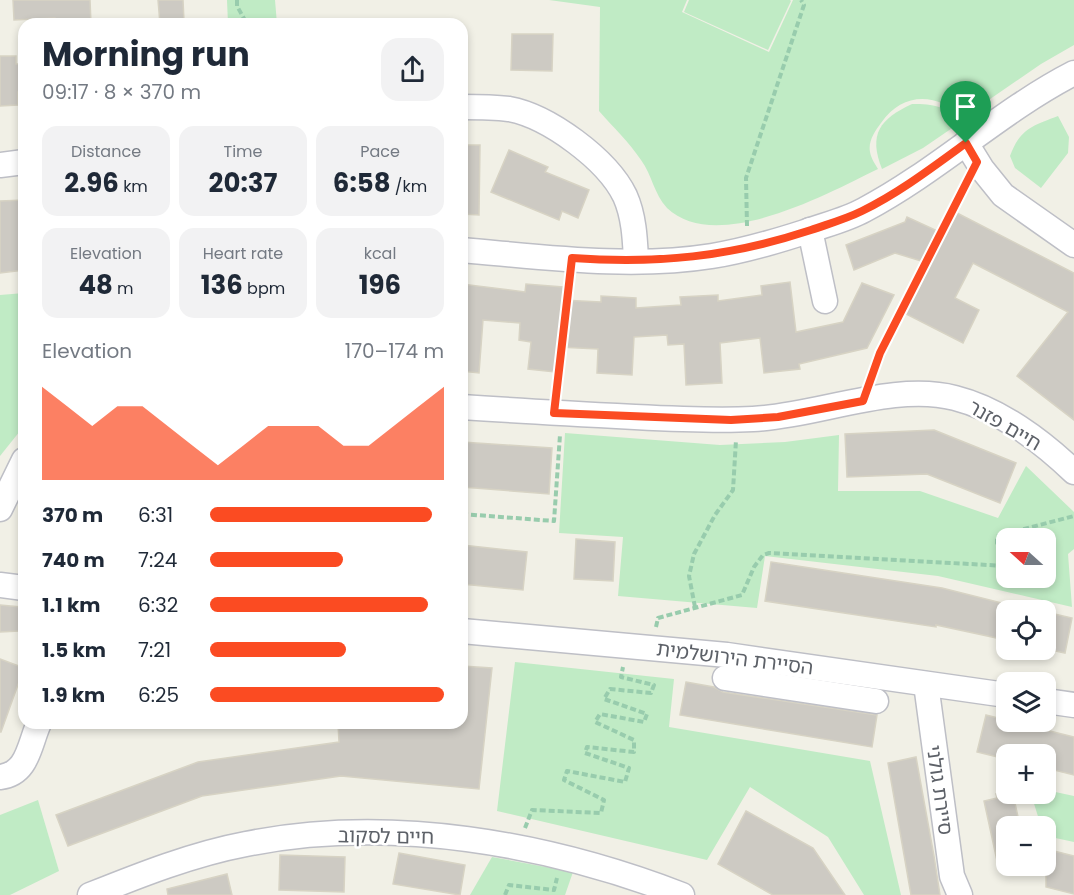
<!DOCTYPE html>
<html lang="en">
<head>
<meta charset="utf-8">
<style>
  :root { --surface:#fff; --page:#f2f2f3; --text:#1f2937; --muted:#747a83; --accent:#fb4b22 }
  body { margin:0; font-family:Poppins,"Noto Sans Hebrew",sans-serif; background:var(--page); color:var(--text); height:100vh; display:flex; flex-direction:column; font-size:22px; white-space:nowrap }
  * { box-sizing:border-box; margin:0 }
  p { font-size:20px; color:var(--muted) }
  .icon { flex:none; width:33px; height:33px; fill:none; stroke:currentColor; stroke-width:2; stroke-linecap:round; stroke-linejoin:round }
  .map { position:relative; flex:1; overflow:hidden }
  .panel { position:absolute; left:18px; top:18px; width:450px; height:711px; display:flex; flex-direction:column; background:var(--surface); border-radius:18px; box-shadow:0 3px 9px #0003 }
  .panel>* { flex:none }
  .needle { width:39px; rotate:291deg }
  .buttons { position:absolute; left:996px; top:528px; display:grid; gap:12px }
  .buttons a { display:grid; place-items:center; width:60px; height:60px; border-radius:12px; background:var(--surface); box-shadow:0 3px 9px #0003; font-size:30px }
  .pin { position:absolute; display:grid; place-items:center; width:51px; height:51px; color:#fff; margin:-62px -26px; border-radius:50% 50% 50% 0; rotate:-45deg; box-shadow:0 0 6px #0007 }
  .pin .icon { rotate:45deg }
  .round { display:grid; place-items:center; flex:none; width:63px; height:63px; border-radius:18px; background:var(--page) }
  .summary { display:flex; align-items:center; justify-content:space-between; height:102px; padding:0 24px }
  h1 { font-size:33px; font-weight:700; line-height:45px }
  .metrics { display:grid; grid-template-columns:repeat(3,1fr); gap:9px; height:102px; padding:6px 24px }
  .metrics div { display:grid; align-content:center; border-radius:15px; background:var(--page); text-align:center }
  .metrics b { font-size:26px; font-weight:700 }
  .metrics small { font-size:16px; font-weight:400 }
  .metrics p { font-size:16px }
  .chart { height:168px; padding:12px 24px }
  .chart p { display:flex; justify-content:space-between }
  .chart svg { width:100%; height:108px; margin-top:6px; fill:var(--accent); opacity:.7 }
  ul { padding:0 24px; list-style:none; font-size:20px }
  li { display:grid; grid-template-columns:96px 72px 1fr; align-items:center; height:45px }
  li i { height:15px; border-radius:8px; background:var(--accent) }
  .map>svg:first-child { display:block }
</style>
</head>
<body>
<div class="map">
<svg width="1074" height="895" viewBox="0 0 1074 895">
  <rect width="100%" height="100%" fill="#f1f0e6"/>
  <g fill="#c0ebc5" fill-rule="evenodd">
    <polygon points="227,0 275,0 277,24 228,24"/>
    <path d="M549 0H687L682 12 769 52 793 0H1074V45L1041 64 964 117C937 93 903 91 881 123 875 131 868 141 870 152 871 158 875 164 878 169 829 193 716 255 667 208 654 194 652 175 641 160 629 142 613 127 599 111L600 7Z"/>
    <polygon points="689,0 790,0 791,1 768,50 684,12"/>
    <path d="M912 104C934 104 946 106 961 122L923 148 882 169C868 134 880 119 912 104Z"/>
    <path d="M1058 116 1069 137 1068 153 1041 188 1015 168 1010 156C1020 129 1032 126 1058 116Z"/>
    <polygon points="24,293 24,426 0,456 0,295"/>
    <path d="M565 433 720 445 785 442 839 435 838 491H920L998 518 1026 466 1074 512V549L1068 554 1072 607 938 576 765 556 757 608 618 596 623 537 559 533ZM1046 538V578H1006V538Z"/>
    <polygon points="515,662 674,679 669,727 870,761 901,895 864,895 828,837 750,787 707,860 497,811"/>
    <polygon points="1046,790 1074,796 1074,842 1046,836 1046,826 1041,826 1031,794 1046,794"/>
    <polygon points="38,800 59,871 10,895 0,895 0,815"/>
    <polygon points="492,857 573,872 565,895 470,895"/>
  </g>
  <g fill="#cdcac3" stroke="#d7d3c4" stroke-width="1.5">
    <polygon points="13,0 90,0 91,24 56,24 55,18 14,20"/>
    <polygon points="158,0 183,0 184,22 160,24"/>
    <polygon points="512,34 553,34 552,71 511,70"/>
    <polygon points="0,56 16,56 16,64 24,64 24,92 18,92 18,105 0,106"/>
    <polygon points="462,145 480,145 479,215 462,214"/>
    <polygon points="509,150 548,167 545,172 589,190 578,218 562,211 559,220 491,192"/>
    <polygon points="24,200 24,270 0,273 0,201"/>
    <polygon points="957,213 1074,273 1074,420 1017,376 1068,312 973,263 955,298 979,310 963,343 906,314 931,264 895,253 854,270 846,245 905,222 907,217 946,235"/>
    <polygon points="790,282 796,332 843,322 862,283 894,295 867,348 799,364 800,369 764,373 760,338 720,343 722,383 686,385 684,344 668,345 667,335 634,337 632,375 597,373 598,349 558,347 555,372 528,369 531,342 519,340 520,323 483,320 479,373 462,371 462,284 525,292 526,284 563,287 562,300 601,302 601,296 636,298 636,308 681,305 680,297 718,295 718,301 762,295 761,286"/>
    <polygon points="934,430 1016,463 1000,503 927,474 847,477 845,434"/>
    <polygon points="462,442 552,448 549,494 462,487"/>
    <polygon points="576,539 615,542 613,581 574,579"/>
    <polygon points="462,545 527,552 523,590 462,584"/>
    <polygon points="771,562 942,588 1006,604 1006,640 936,625 936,627 765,601"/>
    <polygon points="0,605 21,607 19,631 0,632"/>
    <polygon points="1046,612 1072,618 1065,653 1046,649"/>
    <polygon points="0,659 24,668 1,732 0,732"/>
    <polygon points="462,666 492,668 479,789 341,776 279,785 202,796 68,846 56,815 198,762 339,742 338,723 462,723"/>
    <polygon points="686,682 714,687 723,692 877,715 872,747 680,715"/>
    <polygon points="986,715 1074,737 1074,775 1046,768 1046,754 1006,754 1006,759 977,752"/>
    <polygon points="916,757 934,856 940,895 911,895 888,763"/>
    <polygon points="996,794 1013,794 1020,826 1006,826 1006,870 999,870 984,801 997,798"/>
    <polygon points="746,811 813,848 845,895 773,895 718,864"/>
    <polygon points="1046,849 1074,856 1074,894 1046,887"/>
    <polygon points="399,853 465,865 460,895 393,884"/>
    <polygon points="280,855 345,857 344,892 279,890"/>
    <polygon points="227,874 232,895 168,895 167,889"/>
  </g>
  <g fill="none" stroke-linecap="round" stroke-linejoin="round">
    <defs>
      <g id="minor">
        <path d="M462 107C477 107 493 107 509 109 548 116 607 159 625 196 634 216 635 239 636 260"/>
        <polyline points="966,143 982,169 1003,195 1074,245"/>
        <polyline points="0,165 24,162"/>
        <polyline points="810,230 825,301"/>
        <path d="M462 250C544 257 630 269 712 256 744 251 774 242 805 232 824 225 846 220 864 210 938 171 1000 111 1074 73"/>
        <path d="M462 407C520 411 577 414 635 417 674 419 714 421 753 419 817 416 894 382 955 398 999 409 1042 441 1074 472"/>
        <polyline points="0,509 24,460"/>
        <polyline points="0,585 24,588"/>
        <polyline points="462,631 727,655 1006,695"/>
        <polyline points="725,678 876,701"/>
        <polyline points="926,684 952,876 960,895"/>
        <polyline points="1046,701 1074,705"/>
        <path d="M0 777C28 774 29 745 39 723"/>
        <path d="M90 895C140 875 193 854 246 844 390 815 547 843 682 895"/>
      </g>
    </defs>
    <use href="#minor" stroke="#bebfc6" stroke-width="27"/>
    <g stroke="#98ccad" stroke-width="4" stroke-dasharray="6 3" stroke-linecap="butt">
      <polyline points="237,0 237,6 247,24"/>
      <polyline points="747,226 746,178 804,5 801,0"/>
      <polyline points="872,375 880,353 966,183"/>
      <polyline points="557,392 570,280"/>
      <polyline points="462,514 554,521 560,435"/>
      <polyline points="1006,549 997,543 997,536 1074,516"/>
      <polyline points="695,607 689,576 694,554 715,515 733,490 736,440"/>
      <polyline points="656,627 658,618 742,595 754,567 763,555 769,553 1006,566"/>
      <polyline points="525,828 532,810 601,813 604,800 564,780 567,771 625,782 629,768 585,753 587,747 634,752 634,740 595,722 600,714 644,722 647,714 604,699 610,689 651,693 654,685 621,677 623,667"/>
      <polyline points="505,895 509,885 554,890 557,878"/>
    </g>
    <use href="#minor" stroke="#fff" stroke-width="24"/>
  </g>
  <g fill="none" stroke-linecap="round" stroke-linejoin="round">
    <defs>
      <path id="route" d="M966 143 977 162 880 353 863 401 778 417 731 420 554 413 572 258C658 264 729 257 811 230 828 224 846 219 862 211 899 193 933 167 966 143Z"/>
    </defs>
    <use href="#route" stroke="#fff" stroke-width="12"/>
    <use href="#route" stroke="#fb4b22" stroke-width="8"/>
  </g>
  <g text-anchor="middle" stroke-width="5" stroke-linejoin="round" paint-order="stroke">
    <g font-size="20" fill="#5d6168" stroke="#fff">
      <text transform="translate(1005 425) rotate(30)" y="7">חיים פזנר</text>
      <text transform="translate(735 658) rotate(7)" y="7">הסיירת הירושלמית</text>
      <text transform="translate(940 790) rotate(82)" y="7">סיירת גולני</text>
      <text transform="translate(386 836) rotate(1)" y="7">חיים לסקוב</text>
    </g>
  </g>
</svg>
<div class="buttons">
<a><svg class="needle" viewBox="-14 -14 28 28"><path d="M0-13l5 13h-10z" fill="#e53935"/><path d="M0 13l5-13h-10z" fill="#747a83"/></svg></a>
<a><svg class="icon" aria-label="locate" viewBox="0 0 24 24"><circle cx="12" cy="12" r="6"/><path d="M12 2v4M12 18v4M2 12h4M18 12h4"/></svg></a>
<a><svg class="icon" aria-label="layers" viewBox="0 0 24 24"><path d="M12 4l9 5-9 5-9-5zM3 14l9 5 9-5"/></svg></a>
<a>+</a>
<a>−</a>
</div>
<div class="pin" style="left:966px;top:143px;background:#1e9e55"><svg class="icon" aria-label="arrive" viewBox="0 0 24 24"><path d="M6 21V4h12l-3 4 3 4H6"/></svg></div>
<section class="panel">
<div class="summary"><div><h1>Morning run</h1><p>09:17 · 8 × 370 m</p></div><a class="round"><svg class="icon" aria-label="share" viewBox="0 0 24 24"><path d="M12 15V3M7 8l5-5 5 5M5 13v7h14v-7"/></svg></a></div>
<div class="metrics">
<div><p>Distance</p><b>2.96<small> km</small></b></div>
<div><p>Time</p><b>20:37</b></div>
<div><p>Pace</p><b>6:58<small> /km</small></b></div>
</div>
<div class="metrics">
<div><p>Elevation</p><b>48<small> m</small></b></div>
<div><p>Heart rate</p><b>136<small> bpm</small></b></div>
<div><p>kcal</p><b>196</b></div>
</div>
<div class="chart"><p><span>Elevation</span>170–174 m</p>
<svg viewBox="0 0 160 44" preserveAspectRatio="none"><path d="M0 44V6L10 14L20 22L30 14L40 14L50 22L60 30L70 38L80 30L90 22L100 22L110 22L120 30L130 30L140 22L150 14L160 6V44z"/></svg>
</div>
<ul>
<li><b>370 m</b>6:31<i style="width:95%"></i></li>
<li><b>740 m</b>7:24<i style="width:57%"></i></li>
<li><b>1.1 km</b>6:32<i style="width:93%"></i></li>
<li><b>1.5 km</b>7:21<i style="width:58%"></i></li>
<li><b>1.9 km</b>6:25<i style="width:100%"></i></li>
</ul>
</section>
</div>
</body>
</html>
